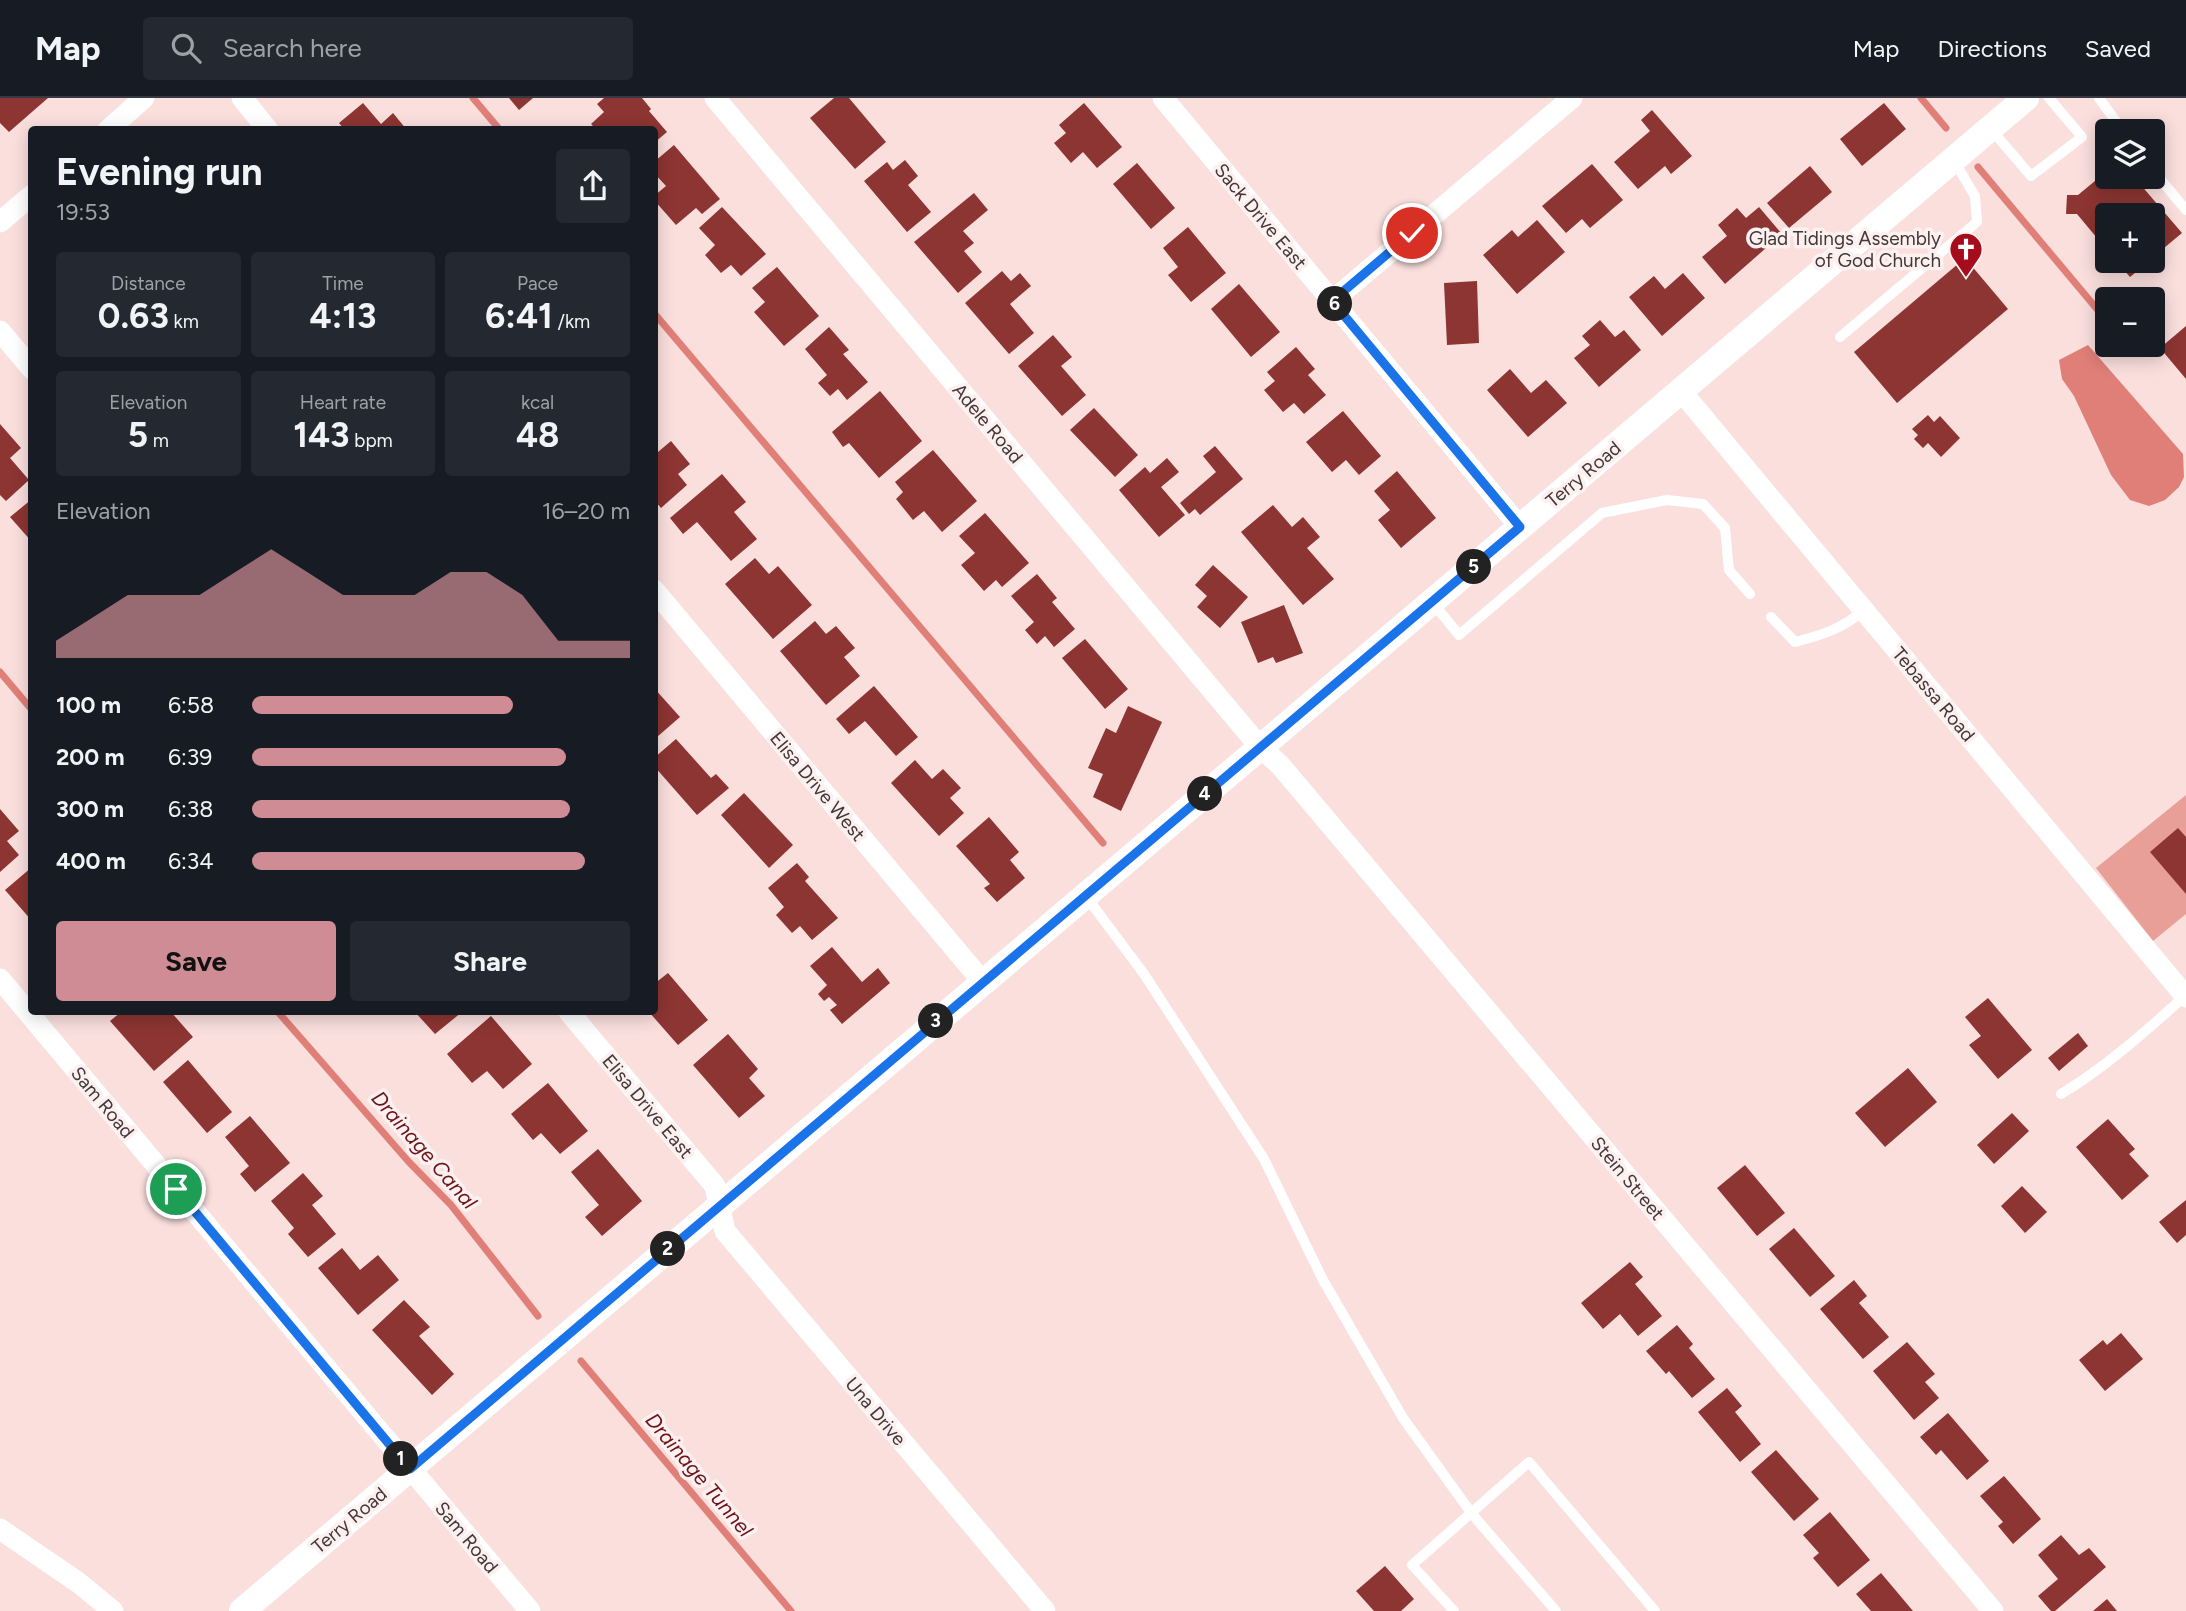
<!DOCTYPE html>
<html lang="en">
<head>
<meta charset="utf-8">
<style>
  :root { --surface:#171b24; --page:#242831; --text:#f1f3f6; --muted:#9ea1a6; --line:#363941; --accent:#cf8c94 }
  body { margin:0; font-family:Figtree,sans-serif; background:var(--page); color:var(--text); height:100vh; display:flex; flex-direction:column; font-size:26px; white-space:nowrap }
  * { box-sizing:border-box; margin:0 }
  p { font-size:23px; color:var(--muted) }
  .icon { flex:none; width:38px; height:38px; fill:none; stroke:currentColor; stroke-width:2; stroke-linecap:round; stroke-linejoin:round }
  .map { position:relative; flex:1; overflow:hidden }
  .panel { position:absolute; left:28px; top:28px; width:630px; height:889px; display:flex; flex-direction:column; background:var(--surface); border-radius:7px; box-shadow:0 4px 18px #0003 }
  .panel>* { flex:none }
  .tools { position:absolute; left:2095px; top:21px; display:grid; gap:14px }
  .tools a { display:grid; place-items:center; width:70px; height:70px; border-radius:7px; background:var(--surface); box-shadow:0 4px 18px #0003; font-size:35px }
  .pin { position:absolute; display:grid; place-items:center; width:60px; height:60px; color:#fff; margin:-30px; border:4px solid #fff; border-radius:50%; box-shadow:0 2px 7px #0007 }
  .km { position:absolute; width:35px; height:35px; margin:-18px; border-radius:50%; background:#222; color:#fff; font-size:19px; line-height:35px; text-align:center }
  .round { display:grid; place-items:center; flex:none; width:74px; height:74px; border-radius:7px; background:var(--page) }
  .head { display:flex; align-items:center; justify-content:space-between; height:119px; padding:0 28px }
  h1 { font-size:38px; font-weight:700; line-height:52px }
  .stats { display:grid; grid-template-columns:repeat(3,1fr); gap:10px; height:119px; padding:7px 28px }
  .stats div { display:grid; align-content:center; border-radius:7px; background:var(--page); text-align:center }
  .stats b { font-size:35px; font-weight:700 }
  .stats small { font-size:19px; font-weight:400 }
  .stats p { font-size:19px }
  .chart { height:196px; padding:14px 28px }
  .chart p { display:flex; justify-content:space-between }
  .chart svg { width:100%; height:126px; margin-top:7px; fill:var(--accent); opacity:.7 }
  .action { display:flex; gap:14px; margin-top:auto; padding:14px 28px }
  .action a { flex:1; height:80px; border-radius:7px; background:var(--accent); color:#111; font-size:28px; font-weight:700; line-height:80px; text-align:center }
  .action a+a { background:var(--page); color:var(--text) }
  ul { padding:0 28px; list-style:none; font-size:23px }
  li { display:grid; grid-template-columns:112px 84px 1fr; align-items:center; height:52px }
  li i { height:18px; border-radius:9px; background:var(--accent) }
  header { display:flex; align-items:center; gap:42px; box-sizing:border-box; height:98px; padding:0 35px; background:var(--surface); border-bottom:2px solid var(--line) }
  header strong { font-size:33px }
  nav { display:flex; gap:38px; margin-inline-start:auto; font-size:24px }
  .search { width:490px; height:63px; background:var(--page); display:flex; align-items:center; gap:18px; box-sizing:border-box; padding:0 24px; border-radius:7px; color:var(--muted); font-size:26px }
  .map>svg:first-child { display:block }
</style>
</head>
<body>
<header>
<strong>Map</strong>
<div class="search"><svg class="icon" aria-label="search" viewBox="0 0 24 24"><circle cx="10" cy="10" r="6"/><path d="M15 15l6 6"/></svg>Search here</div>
<nav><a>Map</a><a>Directions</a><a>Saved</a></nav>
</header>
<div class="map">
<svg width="2186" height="1513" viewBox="0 0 2186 1513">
  <rect width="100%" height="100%" fill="#fadfdd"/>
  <polygon fill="#e79f98" points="2186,697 2186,816 2153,843 2096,770"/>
  <polygon fill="#e07f78" points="2088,247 2183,356 2184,379 2179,389 2165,402 2149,408 2130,402 2111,377 2074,298 2062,281 2059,262"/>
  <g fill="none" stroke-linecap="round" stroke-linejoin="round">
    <g stroke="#e07f78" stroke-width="7">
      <polyline points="473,0 500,32"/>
      <polyline points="1921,0 1946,30"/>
      <polyline points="1978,69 2107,223"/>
      <polyline points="654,215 1103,745"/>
      <polyline points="0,574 32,612"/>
      <polyline points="278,914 408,1063 451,1107 538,1218"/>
      <polyline points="581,1263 791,1513"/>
    </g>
  </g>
  <g fill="#8d3532">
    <polygon points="0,0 48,0 9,34 0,25"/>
    <polygon points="509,0 533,0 519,12"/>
    <polygon points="604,0 642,0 651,11 649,13 667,34 654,45 654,32 597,32 591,26 604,14 597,6"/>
    <polygon points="834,0 849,0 886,44 855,71 810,20"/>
    <polygon points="363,5 381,26 393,15 407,32 345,32 339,25"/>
    <polygon points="1084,5 1122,49 1097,70 1083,54 1071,65 1054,45 1066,35 1059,27"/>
    <polygon points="1884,5 1906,31 1862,68 1840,41"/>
    <polygon points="1652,12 1692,58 1671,76 1665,68 1638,91 1614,64 1650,33 1641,22"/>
    <polygon points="674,47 720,101 702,116 696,110 676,127 654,102 654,98 666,88 654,75 654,64"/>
    <polygon points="905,62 918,78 908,87 931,114 907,134 864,83 887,64 893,72"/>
    <polygon points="1137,65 1175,110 1151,131 1113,86"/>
    <polygon points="1592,66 1623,102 1590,130 1582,121 1566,135 1542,108"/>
    <polygon points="1810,68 1832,94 1789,130 1767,105"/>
    <polygon points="2107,73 2107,79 2134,79 2182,135 2152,160 2152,117 2107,117 2107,152 2077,116 2066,116 2067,97 2078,97"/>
    <polygon points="974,95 988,112 963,133 974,145 964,153 982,174 958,195 914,144"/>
    <polygon points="722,109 766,156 741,178 731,167 721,175 705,157 715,147 699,130"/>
    <polygon points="1759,109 1782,136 1725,186 1702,159 1727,138 1718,127 1737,110 1746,120"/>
    <polygon points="1537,122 1565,154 1517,196 1483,157 1512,132 1518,139"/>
    <polygon points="1188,129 1226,175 1191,204 1168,177 1178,169 1163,150"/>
    <polygon points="1965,160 2008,211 1897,305 1854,254"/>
    <polygon points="2116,163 2150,163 2130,179"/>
    <polygon points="777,169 819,218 784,248 754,214 765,204 752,190"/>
    <polygon points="1002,173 1011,183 1020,175 1031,188 1010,206 1034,235 1009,256 965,205"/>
    <polygon points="1683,175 1705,200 1662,238 1629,199 1654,178 1665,191"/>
    <polygon points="1477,183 1479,245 1447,247 1444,185"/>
    <polygon points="1239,186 1280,234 1251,259 1211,211"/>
    <polygon points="1600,222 1615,239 1624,232 1641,252 1599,289 1574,260 1590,247 1582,238"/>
    <polygon points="2186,228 2186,281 2160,250"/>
    <polygon points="829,229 849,252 843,256 868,284 847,302 838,291 830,298 818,285 827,277 805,251"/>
    <polygon points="1053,237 1072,259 1061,268 1086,297 1062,318 1018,268"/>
    <polygon points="1296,249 1315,271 1308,277 1326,297 1304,316 1294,305 1283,314 1264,292 1275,283 1267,274"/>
    <polygon points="1510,271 1531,295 1546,282 1567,305 1528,339 1487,292"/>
    <polygon points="880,293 922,343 879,380 849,345 843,349 832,334"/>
    <polygon points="1094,310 1138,357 1115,379 1070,332"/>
    <polygon points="1343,313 1381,358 1359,377 1346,362 1332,374 1306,344"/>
    <polygon points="1928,317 1934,324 1940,318 1960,340 1941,359 1928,345 1923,350 1914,341 1918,337 1912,331"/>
    <polygon points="0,326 21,350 10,360 29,382 6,403 0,397"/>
    <polygon points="671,343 690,366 678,376 687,387 661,410 654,402 654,349 658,354"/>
    <polygon points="1215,348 1243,381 1200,417 1195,411 1189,416 1180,405 1216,374 1203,358"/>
    <polygon points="933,352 977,403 942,434 924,413 913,422 896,401 903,394 895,384"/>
    <polygon points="1167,360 1179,374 1161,389 1185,417 1159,439 1119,392 1145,369 1150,375"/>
    <polygon points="1397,373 1436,420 1401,450 1378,422 1390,412 1374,393"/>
    <polygon points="722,376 746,404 734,414 757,441 731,463 697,424 683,436 670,420"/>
    <polygon points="32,401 32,444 10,419"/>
    <polygon points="1273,407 1292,429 1303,419 1320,439 1307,450 1334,481 1303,507 1241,434"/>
    <polygon points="985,415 1029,465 1002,489 996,482 984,493 961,467 975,455 959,438"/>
    <polygon points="755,460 769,476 778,468 812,507 773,541 725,486"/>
    <polygon points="1213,467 1248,499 1220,530 1197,509 1207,498 1195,487"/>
    <polygon points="1037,476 1057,500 1052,504 1075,531 1054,549 1045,538 1037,546 1025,532 1034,524 1011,498"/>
    <polygon points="1284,507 1303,555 1276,565 1273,559 1258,565 1241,524"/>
    <polygon points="815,523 826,536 836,528 855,550 844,559 860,578 826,607 780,553"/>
    <polygon points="1085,541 1128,591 1105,611 1062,560"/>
    <polygon points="874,588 918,639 896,658 865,623 849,636 836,621"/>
    <polygon points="654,590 680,619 657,639 654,636"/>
    <polygon points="1128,608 1162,624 1121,713 1093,699 1103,676 1088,670 1106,630 1116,635"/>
    <polygon points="676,641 711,680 716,676 729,690 697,717 654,668 654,660"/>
    <polygon points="915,662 932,681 943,671 961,690 950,700 964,715 939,738 891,685"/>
    <polygon points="744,695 793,747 769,770 721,717"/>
    <polygon points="0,711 19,733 7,743 19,757 0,774"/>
    <polygon points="989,719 1019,754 1010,762 1025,780 997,804 984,790 990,786 956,748"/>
    <polygon points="2178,730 2186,739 2186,796 2150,754"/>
    <polygon points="797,765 809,779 805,783 838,820 812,842 800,828 792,835 776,817 784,809 768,790"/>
    <polygon points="32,769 32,823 5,792"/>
    <polygon points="832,849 862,884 878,870 890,885 842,926 830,912 837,907 829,899 824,903 818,896 827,887 810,868"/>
    <polygon points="668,875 708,922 678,947 649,914 654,914 654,886"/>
    <polygon points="1988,900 2032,952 1998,981 1969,947 1981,938 1965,919"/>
    <polygon points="121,914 171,914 193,939 154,973 110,923"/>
    <polygon points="415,914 462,914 435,936"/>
    <polygon points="491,918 532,966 503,991 487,973 472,985 447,956"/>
    <polygon points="2078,935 2088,948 2059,973 2048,960"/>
    <polygon points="728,936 758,971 749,980 765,998 739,1020 693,967"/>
    <polygon points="188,962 232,1014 207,1035 163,984"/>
    <polygon points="1908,970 1937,1004 1885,1049 1855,1015"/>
    <polygon points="548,985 588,1033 560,1056 541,1035 533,1042 511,1016"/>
    <polygon points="2012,1015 2029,1033 1994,1066 1977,1047"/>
    <polygon points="250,1018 290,1065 255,1094 240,1076 249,1068 225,1039"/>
    <polygon points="2108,1021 2135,1051 2129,1056 2149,1078 2122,1102 2076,1049"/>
    <polygon points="598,1051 642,1103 602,1138 585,1119 599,1107 571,1074"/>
    <polygon points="1745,1067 1785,1115 1757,1138 1717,1090"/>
    <polygon points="303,1075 323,1098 312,1107 336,1136 308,1159 288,1136 294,1130 271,1103"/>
    <polygon points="2022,1088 2047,1114 2025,1135 2001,1108"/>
    <polygon points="2186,1102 2186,1137 2177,1145 2159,1124"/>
    <polygon points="1794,1130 1835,1178 1810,1199 1769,1151"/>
    <polygon points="342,1150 360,1172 378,1157 399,1182 358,1217 318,1170"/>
    <polygon points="1630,1164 1643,1179 1635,1186 1662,1218 1638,1238 1620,1216 1603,1231 1581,1205"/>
    <polygon points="1854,1182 1867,1198 1859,1205 1889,1239 1863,1261 1820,1211"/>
    <polygon points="404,1202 430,1229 419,1238 454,1276 432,1297 372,1232"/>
    <polygon points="1677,1227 1693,1246 1689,1250 1715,1281 1692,1300 1669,1273 1666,1276 1646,1253"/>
    <polygon points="2121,1235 2143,1261 2105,1293 2079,1262 2103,1242 2107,1247"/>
    <polygon points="1907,1244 1935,1276 1925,1284 1939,1300 1914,1322 1873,1273"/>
    <polygon points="1727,1290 1742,1308 1735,1314 1761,1346 1740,1364 1698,1314"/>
    <polygon points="1948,1315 1989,1363 1967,1382 1941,1352 1936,1357 1920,1339"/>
    <polygon points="1776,1352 1819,1401 1794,1423 1751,1374"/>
    <polygon points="2004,1378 2041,1421 2013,1446 1998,1428 2003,1424 1980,1398"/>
    <polygon points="1830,1414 1870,1462 1838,1489 1813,1460 1819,1455 1803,1437"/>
    <polygon points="2061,1437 2079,1457 2089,1450 2106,1469 2055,1513 2051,1513 2038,1498 2058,1481 2038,1457"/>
    <polygon points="1385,1468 1414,1501 1401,1513 1374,1513 1356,1493"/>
    <polygon points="1881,1475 1913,1513 1871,1513 1856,1496"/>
    <polygon points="2107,1501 2117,1513 2093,1513"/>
  </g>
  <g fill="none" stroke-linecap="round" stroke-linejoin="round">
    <g stroke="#fff" stroke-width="10">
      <polyline points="2099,0 2123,33"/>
      <polyline points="1990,30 2031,78 2082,39 2049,0"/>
      <polyline points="2152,71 2186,112"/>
      <polyline points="1840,239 1977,124 1975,98 1953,61"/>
      <polyline points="1433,505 1459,537 1602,415 1667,402 1703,406 1725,430 1729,472 1750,496"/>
      <path d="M1771 519 1795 544C1822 537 1842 531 1864 512"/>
      <polyline points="1085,797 1144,876 1264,1061 1323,1182 1403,1320 1472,1416 1556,1513"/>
      <path d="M2061 996C2106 969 2146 933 2185 898"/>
      <polyline points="1454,1513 1412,1467 1529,1364 1655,1513"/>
    </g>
    <g stroke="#fff" stroke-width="21">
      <polyline points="242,0 268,32"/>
      <polyline points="715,0 1260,649 1280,667 1993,1513"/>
      <polyline points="1163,0 1520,429"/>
      <polyline points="108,32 144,0"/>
      <polyline points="0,124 32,97"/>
      <polyline points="1332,203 1572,0"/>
      <polyline points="0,233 32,271"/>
      <polyline points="1681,293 2186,899"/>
      <polyline points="654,492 982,883"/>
      <polyline points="0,881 530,1513"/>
      <polyline points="569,914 715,1088 725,1133 1045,1513"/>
      <polyline points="0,1431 79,1485 113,1513"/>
    </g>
    <polyline stroke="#fff" stroke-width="26" points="242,1513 2026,0"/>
  </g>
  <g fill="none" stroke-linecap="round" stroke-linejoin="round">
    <defs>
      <polyline id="route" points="176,1091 410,1371 1520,429 1332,203 1412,135"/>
    </defs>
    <use href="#route" stroke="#fff" stroke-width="14"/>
    <use href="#route" stroke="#1a73e8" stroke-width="9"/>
  </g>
  <defs>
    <symbol id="church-pin" viewBox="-11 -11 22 30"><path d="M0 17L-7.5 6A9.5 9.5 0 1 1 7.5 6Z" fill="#a50d1c" stroke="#fcf1f0"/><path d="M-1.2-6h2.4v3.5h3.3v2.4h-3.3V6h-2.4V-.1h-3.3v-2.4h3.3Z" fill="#fff"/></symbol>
  </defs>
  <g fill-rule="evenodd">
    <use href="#church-pin" x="1947" y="132" width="38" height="52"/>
  </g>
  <g text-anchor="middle" stroke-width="7" stroke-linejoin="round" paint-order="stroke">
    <g font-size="19" fill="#433837" stroke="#fcf1f0">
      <text transform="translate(1261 118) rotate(50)" y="7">Sack Drive East</text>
      <text transform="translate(988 325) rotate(50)" y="7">Adele Road</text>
      <text transform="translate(1583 376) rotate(-40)" y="7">Terry Road</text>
      <text transform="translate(1934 596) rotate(50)" y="7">Tebassa Road</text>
      <text transform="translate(818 688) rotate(50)" y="7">Elisa Drive West</text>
      <text transform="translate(103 1004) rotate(50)" y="7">Sam Road</text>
      <text transform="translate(648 1008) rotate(50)" y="7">Elisa Drive East</text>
      <text transform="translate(1628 1080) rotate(50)" y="7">Stein Street</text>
      <text transform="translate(876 1313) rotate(50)" y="7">Una Drive</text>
      <text transform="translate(349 1422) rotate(-40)" y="7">Terry Road</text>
      <text transform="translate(467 1439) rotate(50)" y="7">Sam Road</text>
    </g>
    <g font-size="19" fill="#433837" stroke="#fcf1f0" text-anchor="end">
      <text x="1941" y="147">Glad Tidings Assembly<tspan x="1941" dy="22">of God Church</tspan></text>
    </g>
    <g font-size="21" font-style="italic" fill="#6c1417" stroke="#fcf1f0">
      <text transform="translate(424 1052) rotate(49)" y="7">Drainage Canal</text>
      <text transform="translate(699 1377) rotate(50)" y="7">Drainage Tunnel</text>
    </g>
  </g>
</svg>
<div class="tools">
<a><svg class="icon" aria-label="layers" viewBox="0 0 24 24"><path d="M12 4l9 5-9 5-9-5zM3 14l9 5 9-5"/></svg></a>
<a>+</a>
<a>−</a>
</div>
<div class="pin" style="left:176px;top:1091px;background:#1e9e55"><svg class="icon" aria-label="arrive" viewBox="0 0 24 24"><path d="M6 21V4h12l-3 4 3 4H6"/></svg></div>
<div class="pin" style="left:1412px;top:135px;background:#d93025"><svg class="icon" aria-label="check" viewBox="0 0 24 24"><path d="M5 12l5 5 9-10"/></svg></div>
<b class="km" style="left:401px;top:1361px">1</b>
<b class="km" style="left:668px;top:1151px">2</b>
<b class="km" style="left:936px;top:923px">3</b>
<b class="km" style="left:1205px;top:696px">4</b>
<b class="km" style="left:1474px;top:469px">5</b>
<b class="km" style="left:1335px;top:206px">6</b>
<section class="panel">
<div class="head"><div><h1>Evening run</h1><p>19:53</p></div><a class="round"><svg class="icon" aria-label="share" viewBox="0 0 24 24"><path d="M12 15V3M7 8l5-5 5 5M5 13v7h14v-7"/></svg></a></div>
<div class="stats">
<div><p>Distance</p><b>0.63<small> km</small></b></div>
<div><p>Time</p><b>4:13</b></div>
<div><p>Pace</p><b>6:41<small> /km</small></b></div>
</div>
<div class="stats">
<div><p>Elevation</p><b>5<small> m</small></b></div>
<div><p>Heart rate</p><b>143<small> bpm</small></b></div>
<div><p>kcal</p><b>48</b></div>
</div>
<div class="chart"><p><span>Elevation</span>16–20 m</p>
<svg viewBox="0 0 160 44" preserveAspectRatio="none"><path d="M0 44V38L10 30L20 22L30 22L40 22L50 14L60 6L70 14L80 22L90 22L100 22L110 14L120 14L130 22L140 38L150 38L160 38V44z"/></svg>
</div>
<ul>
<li><b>100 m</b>6:58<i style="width:69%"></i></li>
<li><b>200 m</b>6:39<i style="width:83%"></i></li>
<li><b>300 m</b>6:38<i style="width:84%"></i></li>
<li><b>400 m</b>6:34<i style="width:88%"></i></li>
</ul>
<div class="action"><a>Save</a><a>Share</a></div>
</section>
</div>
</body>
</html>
